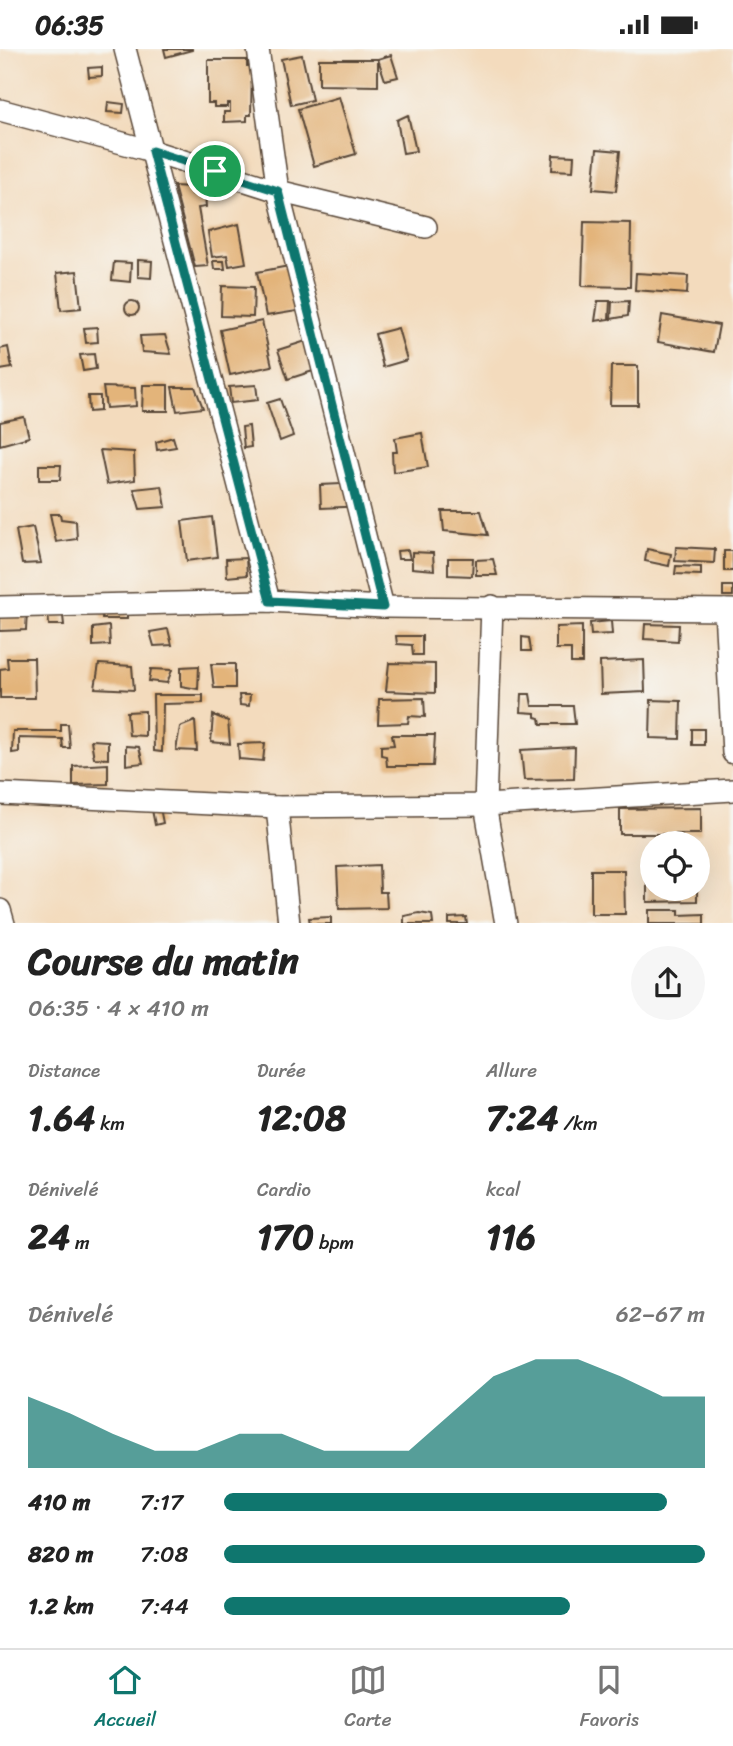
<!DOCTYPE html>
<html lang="fr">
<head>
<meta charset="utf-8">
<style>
  :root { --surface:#fff; --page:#f6f6f6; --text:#222; --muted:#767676; --line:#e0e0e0; --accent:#0f766e }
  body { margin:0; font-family:Sriracha,sans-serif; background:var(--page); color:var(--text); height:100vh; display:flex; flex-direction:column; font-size:26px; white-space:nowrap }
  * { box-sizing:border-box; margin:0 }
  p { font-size:23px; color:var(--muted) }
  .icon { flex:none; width:38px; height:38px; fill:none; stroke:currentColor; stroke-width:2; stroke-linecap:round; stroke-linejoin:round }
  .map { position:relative; height:874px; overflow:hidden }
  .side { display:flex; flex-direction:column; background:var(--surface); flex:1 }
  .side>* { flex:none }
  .fabs { position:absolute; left:640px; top:782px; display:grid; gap:14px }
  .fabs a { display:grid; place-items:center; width:70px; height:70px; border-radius:50%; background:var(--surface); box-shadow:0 7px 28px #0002; font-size:35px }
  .pin { position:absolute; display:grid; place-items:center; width:60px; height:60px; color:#fff; margin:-30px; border:4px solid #fff; border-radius:50%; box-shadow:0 2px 7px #0007 }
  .round { display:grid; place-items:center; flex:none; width:74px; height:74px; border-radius:37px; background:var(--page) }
  .overview { display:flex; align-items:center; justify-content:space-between; height:119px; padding:0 28px }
  h1 { font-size:38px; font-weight:800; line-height:52px }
  .metrics { display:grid; grid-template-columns:repeat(3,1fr); gap:10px; height:119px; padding:7px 28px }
  .metrics div { display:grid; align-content:center }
  .metrics b { font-size:35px; font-weight:800 }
  .metrics small { font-size:19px; font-weight:400 }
  .metrics p { font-size:19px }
  .chart { height:196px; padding:14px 28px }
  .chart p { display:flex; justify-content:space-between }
  .chart svg { width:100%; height:126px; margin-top:7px; fill:var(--accent); opacity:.7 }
  ul { padding:0 28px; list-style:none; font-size:23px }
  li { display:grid; grid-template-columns:112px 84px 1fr; align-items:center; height:52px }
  li i { height:18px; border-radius:9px; background:var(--accent) }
  .status { display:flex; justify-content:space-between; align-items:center; height:49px; padding:0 35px; background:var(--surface); direction:ltr }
  .status svg { height:19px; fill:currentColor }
  .menu { display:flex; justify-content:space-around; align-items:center; height:98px; border-top:2px solid var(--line); background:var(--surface); font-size:19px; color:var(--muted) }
  .menu a { display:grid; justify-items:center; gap:4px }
  .menu .current { color:var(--accent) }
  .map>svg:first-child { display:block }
</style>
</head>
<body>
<div class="status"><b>06:35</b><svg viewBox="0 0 49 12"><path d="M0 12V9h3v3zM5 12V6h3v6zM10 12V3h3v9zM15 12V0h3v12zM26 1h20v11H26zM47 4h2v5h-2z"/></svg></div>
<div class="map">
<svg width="733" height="875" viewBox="0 0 733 875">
  <rect width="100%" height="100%" fill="#f6f6f2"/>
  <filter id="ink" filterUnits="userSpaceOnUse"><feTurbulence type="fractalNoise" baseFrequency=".0143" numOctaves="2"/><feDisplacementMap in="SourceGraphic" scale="14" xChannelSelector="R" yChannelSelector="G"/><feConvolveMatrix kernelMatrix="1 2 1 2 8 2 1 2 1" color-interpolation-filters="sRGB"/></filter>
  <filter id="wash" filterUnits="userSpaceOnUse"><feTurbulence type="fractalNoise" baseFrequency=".00686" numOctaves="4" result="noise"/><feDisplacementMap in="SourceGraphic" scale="28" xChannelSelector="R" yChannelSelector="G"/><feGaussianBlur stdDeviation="1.57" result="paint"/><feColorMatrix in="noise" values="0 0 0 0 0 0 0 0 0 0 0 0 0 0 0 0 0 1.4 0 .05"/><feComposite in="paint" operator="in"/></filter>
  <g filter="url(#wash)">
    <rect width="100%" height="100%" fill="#f3dbbd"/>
    <g id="blocks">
      <g fill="#e3b47a">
        <polygon points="164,0 192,0 192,1 166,8"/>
        <polygon points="302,6 312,51 291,56 281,10"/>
        <polygon points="391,6 398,28 385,31 378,10 378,37 319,36 319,10 378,10"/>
        <polygon points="208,11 247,11 247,17 252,17 251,66 247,66 247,72 224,73 224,63 230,63 230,54 227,54 227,58 214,58 214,54 208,54"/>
        <polygon points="102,18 102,27 89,28 88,19"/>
        <polygon points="339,48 356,105 314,117 298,60"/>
        <polygon points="108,53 124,55 123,64 107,63"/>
        <polygon points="408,66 416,102 403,104 397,71"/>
        <polygon points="597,100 620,102 616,142 593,140"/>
        <polygon points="553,106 574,107 573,122 552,121"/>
        <polygon points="174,137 191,138 192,145 205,146 206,158 198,159 208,217 195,218"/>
        <polygon points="584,173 631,174 630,238 582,237"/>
        <polygon points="239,175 246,214 229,217 227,206 212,208 208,183"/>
        <polygon points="138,211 152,212 151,229 138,228"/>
        <polygon points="213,212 224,212 225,220 214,220"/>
        <polygon points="114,213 131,214 130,233 112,231"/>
        <polygon points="289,217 297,262 266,267 257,223"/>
        <polygon points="77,222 81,259 61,261 57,224"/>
        <polygon points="636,224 688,227 687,245 635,241"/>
        <polygon points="222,237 254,238 253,268 221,267"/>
        <circle cx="132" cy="259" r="7"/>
        <polygon points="598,252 610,252 609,270 595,272"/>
        <polygon points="629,252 628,267 611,270 612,253"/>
        <polygon points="662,266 719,276 714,303 658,293"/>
        <polygon points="262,272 272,317 230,326 220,281"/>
        <polygon points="97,278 98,293 86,294 84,279"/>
        <polygon points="398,279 407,311 383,318 375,285"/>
        <polygon points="165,286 171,305 142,303 140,287"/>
        <polygon points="306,292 316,321 288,330 278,301"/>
        <polygon points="8,298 12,319 0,321 0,300"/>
        <polygon points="94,305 96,320 83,322 80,306"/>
        <polygon points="611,317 638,317 638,356 610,356"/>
        <polygon points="143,336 168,336 168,362 142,362"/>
        <polygon points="256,336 258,351 231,354 229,338"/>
        <polygon points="103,338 135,339 136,357 106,359"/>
        <polygon points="172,338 195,338 203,359 177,362"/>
        <polygon points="88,347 100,347 100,362 89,363"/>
        <polygon points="280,350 293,387 280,392 267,354"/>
        <polygon points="24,368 29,388 0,396 0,373"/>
        <polygon points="249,377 251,398 244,399 242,378"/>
        <polygon points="422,384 428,418 393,423 392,403 397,403 395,389"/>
        <polygon points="173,388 176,398 157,401 156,393"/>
        <polygon points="100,401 134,403 135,431 107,435"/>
        <polygon points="39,416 61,416 60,431 39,431"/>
        <polygon points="364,434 365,457 321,459 320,436"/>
        <polygon points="162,437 166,458 140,460 134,440"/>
        <polygon points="442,462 481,462 488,486 444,482"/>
        <polygon points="50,465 60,465 61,470 76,472 77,490 56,493"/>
        <polygon points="212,468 217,508 187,512 182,472"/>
        <polygon points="33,478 41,514 22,515 16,481"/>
        <polygon points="676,498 715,500 714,514 675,512"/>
        <polygon points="647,500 671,505 669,517 645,512"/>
        <polygon points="408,501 410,510 398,510 397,502"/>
        <rect x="724" y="502" width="9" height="20"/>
        <polygon points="412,503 433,504 434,521 412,519"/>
        <polygon points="246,509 247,526 227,528 226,510"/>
        <polygon points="448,509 473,509 472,527 448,526"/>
        <polygon points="493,510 497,526 476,526 476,511"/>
        <polygon points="676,517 701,518 701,526 675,525"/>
        <rect x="723" y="537" width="10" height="10"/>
        <polygon points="102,560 127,561 127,570 102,570"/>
        <polygon points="27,561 26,581 0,582 0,563"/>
        <polygon points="48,562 63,567 64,576 49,576"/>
        <polygon points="611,572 612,585 591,586 590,574"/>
        <polygon points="645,575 679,576 678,592 644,590"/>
        <polygon points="109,577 110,596 93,597 93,579"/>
        <polygon points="582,577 582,614 571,614 571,600 556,600 556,578"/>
        <polygon points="168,580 172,596 154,597 150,583"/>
        <polygon points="396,587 422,587 422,606 413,606 412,596 397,595"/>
        <polygon points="522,588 529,589 531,602 522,602"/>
        <polygon points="7,609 34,609 35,649 0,649 0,620 8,619"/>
        <polygon points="644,611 645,643 601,645 600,613"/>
        <polygon points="389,614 435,615 435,644 386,642"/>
        <polygon points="99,615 132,617 134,641 95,639"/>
        <polygon points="211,615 235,615 235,639 214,639"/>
        <polygon points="199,617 198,640 181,637 181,618"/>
        <polygon points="151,620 172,621 167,634 149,632"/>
        <polygon points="522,645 530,645 532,657 573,657 575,675 541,675 540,669 535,668 535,664 521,663"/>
        <polygon points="153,646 203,646 203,654 163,655 162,703 154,702"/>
        <polygon points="239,646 250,646 249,657 240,656"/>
        <polygon points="424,649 425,668 409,667 408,674 378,675 379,650"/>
        <polygon points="651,651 681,652 680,690 650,689"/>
        <polygon points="145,662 145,687 129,686 127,663"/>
        <polygon points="213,666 228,672 230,695 211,693"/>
        <polygon points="195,672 197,702 176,701 180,678"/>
        <polygon points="61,675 68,675 70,699 63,699 62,690 19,689 19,703 12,704 13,682 61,682"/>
        <rect x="692" y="680" width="12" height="16"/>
        <polygon points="392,686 435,686 433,717 387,717 386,707 381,706 381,697 394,696"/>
        <polygon points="91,691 108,692 108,710 94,709"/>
        <polygon points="265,694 263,712 239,710 238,695"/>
        <polygon points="126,697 139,698 143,714 126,716"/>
        <polygon points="575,698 574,730 524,731 521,701"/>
        <polygon points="108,715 108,735 73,736 73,717"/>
        <polygon points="160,759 163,774 155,776 152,761"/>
        <polygon points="701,759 701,785 620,785 620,760"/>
        <polygon points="379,816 380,843 386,843 387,859 339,860 337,818"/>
        <polygon points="591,821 624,821 625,865 591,865"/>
        <polygon points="647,829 653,829 653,840 697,840 697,852 647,853"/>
        <polygon points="649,861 679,861 679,866 704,865 704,875 649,875"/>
        <polygon points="419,864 432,866 433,875 404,875 404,867"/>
        <polygon points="331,868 331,875 310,875 309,869"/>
        <polygon points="466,868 467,875 449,875 449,869"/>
      </g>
    </g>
  </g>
  <g filter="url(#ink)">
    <use href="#blocks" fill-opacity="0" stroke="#574536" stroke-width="2"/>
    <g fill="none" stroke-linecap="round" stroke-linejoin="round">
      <defs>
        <g id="minor">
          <polyline points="125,0 269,552"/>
          <polyline points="258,0 278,142 383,558"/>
          <polyline points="0,61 152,102 278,142 426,178"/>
          <polyline points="492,557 485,756 506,875"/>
          <polyline points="0,558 269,552 383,558 733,561"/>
          <polyline points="725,561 733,704"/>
          <polyline points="0,745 277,758 485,756 733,741"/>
          <polyline points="277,758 289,875"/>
          <polyline points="0,861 4,875"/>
        </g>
      </defs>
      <use href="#minor" stroke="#574536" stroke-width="24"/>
      <use href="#minor" stroke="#fff" stroke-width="21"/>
    </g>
  </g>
  <g fill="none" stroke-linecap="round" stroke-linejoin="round" filter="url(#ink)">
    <defs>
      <polygon id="route" points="152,102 278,142 383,558 270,552"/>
    </defs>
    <use href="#route" stroke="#fff" stroke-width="14"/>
    <use href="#route" stroke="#0f766e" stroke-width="9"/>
  </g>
</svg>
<div class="fabs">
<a><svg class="icon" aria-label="locate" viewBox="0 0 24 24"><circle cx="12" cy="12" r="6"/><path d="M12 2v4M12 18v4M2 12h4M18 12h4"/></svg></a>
</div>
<div class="pin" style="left:215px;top:122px;background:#1e9e55"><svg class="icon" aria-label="arrive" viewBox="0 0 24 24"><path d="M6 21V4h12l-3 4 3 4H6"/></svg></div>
</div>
<section class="side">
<div class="overview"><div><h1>Course du matin</h1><p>06:35 · 4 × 410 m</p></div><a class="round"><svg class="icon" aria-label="share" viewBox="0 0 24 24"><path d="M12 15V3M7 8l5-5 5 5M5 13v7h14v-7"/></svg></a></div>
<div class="metrics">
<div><p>Distance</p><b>1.64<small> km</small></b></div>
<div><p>Durée</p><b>12:08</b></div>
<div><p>Allure</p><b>7:24<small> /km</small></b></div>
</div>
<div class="metrics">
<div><p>Dénivelé</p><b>24<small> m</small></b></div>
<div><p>Cardio</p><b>170<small> bpm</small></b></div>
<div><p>kcal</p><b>116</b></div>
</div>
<div class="chart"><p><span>Dénivelé</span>62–67 m</p>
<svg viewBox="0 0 160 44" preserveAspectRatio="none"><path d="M0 44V19L10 25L20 32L30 38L40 38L50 32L60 32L70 38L80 38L90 38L100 25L110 12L120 6L130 6L140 12L150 19L160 19V44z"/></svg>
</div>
<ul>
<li><b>410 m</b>7:17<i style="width:92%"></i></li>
<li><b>820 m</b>7:08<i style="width:100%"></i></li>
<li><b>1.2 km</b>7:44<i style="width:72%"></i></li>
</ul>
</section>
<nav class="menu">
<a class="current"><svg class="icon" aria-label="home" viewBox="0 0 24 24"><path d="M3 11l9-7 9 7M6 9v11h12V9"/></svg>Accueil</a>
<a><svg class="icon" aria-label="map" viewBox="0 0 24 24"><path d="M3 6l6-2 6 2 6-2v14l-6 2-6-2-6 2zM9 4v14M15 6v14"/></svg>Carte</a>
<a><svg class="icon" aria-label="saved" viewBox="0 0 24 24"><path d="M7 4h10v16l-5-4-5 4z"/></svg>Favoris</a>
</nav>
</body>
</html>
